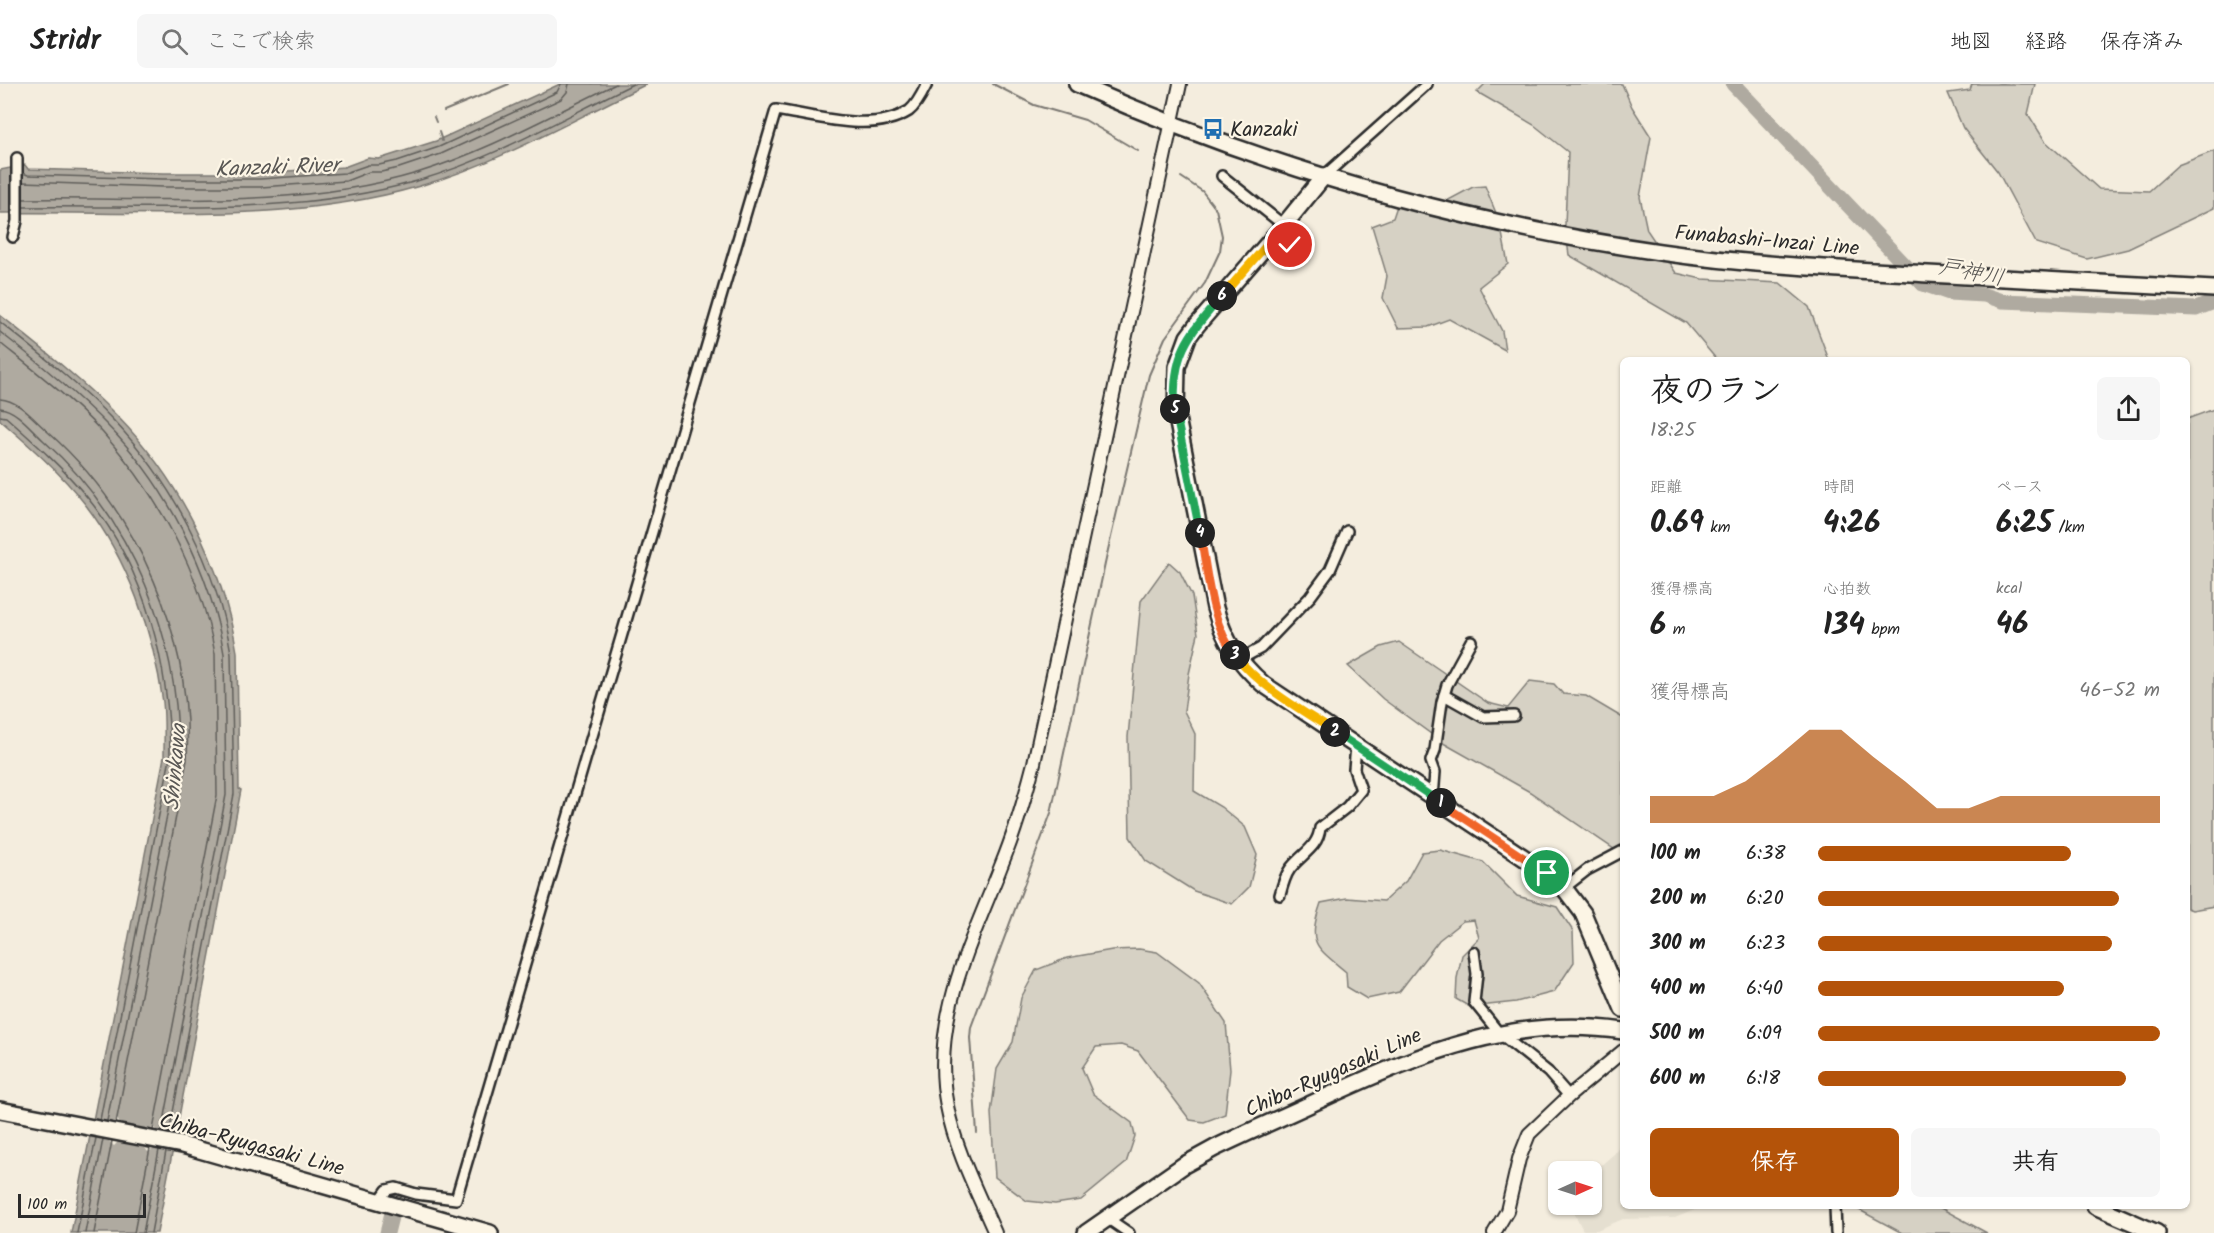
<!DOCTYPE html>
<html lang="ja">
<head>
<meta charset="utf-8">
<style>
  :root { --surface:#fff; --page:#f6f6f6; --text:#222; --muted:#767676; --line:#e0e0e0; --accent:#b45309 }
  body { margin:0; font-family:Kalam,"Klee One",sans-serif; background:var(--page); color:var(--text); height:100vh; display:flex; flex-direction:column; font-size:22px; white-space:nowrap }
  * { box-sizing:border-box; margin:0 }
  p { font-size:20px; color:var(--muted) }
  .icon { flex:none; width:33px; height:33px; fill:none; stroke:currentColor; stroke-width:2; stroke-linecap:round; stroke-linejoin:round }
  .map { position:relative; flex:1; overflow:hidden }
  .panel { position:absolute; left:1620px; top:273px; width:570px; height:852px; display:flex; flex-direction:column; background:var(--surface); border-radius:9px; box-shadow:0 2px 4px #0004 }
  .panel>* { flex:none }
  .needle { width:39px; rotate:87deg }
  .tools { position:absolute; left:1548px; top:1077px; display:grid; gap:12px }
  .tools a { display:grid; place-items:center; width:54px; height:54px; border-radius:9px; background:var(--surface); box-shadow:0 2px 4px #0004; font-size:30px }
  .scale { position:absolute; left:18px; bottom:15px; width:128px; box-sizing:border-box; padding-left:6px; border:3px solid #2b2b2b; border-top:0; font-size:16px; line-height:21px; white-space:nowrap; color:#2b2b2b; -webkit-text-stroke:4px #fcf5e5; paint-order:stroke }
  .pin { position:absolute; display:grid; place-items:center; width:51px; height:51px; color:#fff; margin:-26px; border:3px solid #fff; border-radius:50%; box-shadow:0 2px 6px #0007 }
  .km { position:absolute; width:30px; height:30px; margin:-15px; border-radius:50%; background:#222; color:#fff; font-size:16px; line-height:30px; text-align:center }
  .round { display:grid; place-items:center; flex:none; width:63px; height:63px; border-radius:9px; background:var(--page) }
  .headline { display:flex; align-items:center; justify-content:space-between; height:102px; padding:0 30px }
  h1 { font-size:33px; font-weight:600; line-height:45px }
  .figures { display:grid; grid-template-columns:repeat(3,1fr); gap:9px; height:102px; padding:6px 30px }
  .figures div { display:grid; align-content:center }
  .figures b { font-size:30px; font-weight:600 }
  .figures small { font-size:16px; font-weight:400 }
  .figures p { font-size:16px }
  .chart { height:168px; padding:12px 30px }
  .chart p { display:flex; justify-content:space-between }
  .chart svg { width:100%; height:108px; margin-top:6px; fill:var(--accent); opacity:.7 }
  .button { display:flex; gap:12px; margin-top:auto; padding:12px 30px }
  .button a { flex:1; height:69px; border-radius:9px; background:var(--accent); color:#fff; font-size:24px; font-weight:600; line-height:69px; text-align:center }
  .button a+a { background:var(--page); color:var(--text) }
  ul { padding:0 30px; list-style:none; font-size:20px }
  li { display:grid; grid-template-columns:96px 72px 1fr; align-items:center; height:45px }
  li i { height:15px; border-radius:8px; background:var(--accent) }
  header { display:flex; align-items:center; gap:36px; box-sizing:border-box; height:84px; padding:0 30px; background:var(--surface); border-bottom:2px solid var(--line) }
  header strong { font-size:28px }
  nav { display:flex; gap:33px; margin-inline-start:auto; font-size:21px }
  .search { width:420px; height:54px; background:var(--page); display:flex; align-items:center; gap:15px; box-sizing:border-box; padding:0 21px; border-radius:9px; color:var(--muted); font-size:22px }
  .map>svg:first-child { display:block }
</style>
</head>
<body>
<header>
<strong>Stridr</strong>
<div class="search"><svg class="icon" aria-label="search" viewBox="0 0 24 24"><circle cx="10" cy="10" r="6"/><path d="M15 15l6 6"/></svg>ここで検索</div>
<nav><a>地図</a><a>経路</a><a>保存済み</a></nav>
</header>
<div class="map">
<svg width="2214" height="1149" viewBox="0 0 2214 1149">
  <rect width="100%" height="100%" fill="#f4edde"/>
  <filter id="ink" filterUnits="userSpaceOnUse"><feTurbulence type="fractalNoise" baseFrequency=".0167" numOctaves="2"/><feDisplacementMap in="SourceGraphic" scale="12" xChannelSelector="R" yChannelSelector="G"/><feConvolveMatrix kernelMatrix="1 2 1 2 8 2 1 2 1" color-interpolation-filters="sRGB"/></filter>
  <g filter="url(#ink)">
    <polygon fill="#e5dfd0" points="1623,1058 1623,1122 1704,1122 1675,1134 1623,1135 1597,1146 1583,1146 1570,1121 1592,1120 1592,1089 1614,1070"/>
    <g fill="#d6d1c4" stroke="#807e78" stroke-width="1.5">
      <polygon points="1485,0 1622,0 1632,23 1651,53 1640,113 1647,146 1676,189 1702,195 1780,199 1809,223 1829,276 1717,276 1686,239 1569,171 1565,141 1568,68 1534,41 1477,8"/>
      <polygon points="1972,0 2035,0 2028,30 2045,57 2099,105 2149,107 2178,81 2214,67 2214,124 2128,165 2087,175 2036,159 1998,88 1963,44 1948,9 1970,6"/>
      <polygon points="1485,102 1500,139 1508,180 1479,203 1502,247 1505,266 1449,235 1428,243 1398,244 1383,214 1387,192 1372,142 1393,134 1402,107 1445,118 1473,103"/>
      <polygon points="2214,325 2214,822 2192,826 2187,824 2187,335"/>
      <polygon points="1169,478 1180,488 1192,512 1198,550 1189,590 1184,627 1195,650 1194,707 1221,723 1245,743 1257,771 1249,803 1232,820 1194,807 1146,777 1130,753 1128,653 1141,517"/>
      <polygon points="1399,558 1488,619 1508,624 1530,597 1554,600 1563,610 1586,612 1623,634 1623,769 1614,765 1530,708 1445,660 1383,615 1348,582 1381,563"/>
      <path d="M1440 766 1483 778 1517 812 1557 823 1573 847 1574 878 1554 908 1516 918 1470 923 1456 915 1457 894 1462 871 1479 854 1474 836 1463 837 1439 856 1399 908 1367 915 1347 903 1346 888C1315 862 1307 860 1321 819L1347 814 1384 817 1406 797 1422 768Z"/>
      <polygon points="1139,865 1157,868 1199,899 1226,939 1230,986 1225,1030 1204,1038 1190,1036 1138,967 1121,961 1096,963 1082,984 1093,1010 1132,1039 1135,1052 1126,1079 1081,1116 1055,1120 1027,1117 995,1093 991,1029 997,985 1013,958 1021,914 1036,886 1067,874 1112,866"/>
      <polygon points="1852,1122 1937,1122 1987,1149 1902,1149"/>
    </g>
    <g fill="#afaaa0" stroke="#7a7771" stroke-width="1.5">
      <path d="M560 0H647C573 36 499 79 420 102 288 141 136 127 0 129V86L25 81 28 85 163 89H260L344 83 368 74 379 75 436 57Z"/>
      <path d="M0 231C40 263 81 295 117 332 179 395 223 482 237 568L239 705 241 706 157 1149H71L164 673C164 655 165 636 163 618 153 547 128 476 85 420 60 388 30 362 0 336Z"/>
    </g>
    <polygon fill="#f4edde" points="91,1035 113,1040 117,1035 121,1041 148,1047 154,1043 157,1048 178,1052 175,1069 154,1065 148,1068 145,1064 118,1058 114,1062 109,1057 87,1052"/>
    <g fill="none" stroke-linecap="round" stroke-linejoin="round">
      <g stroke="#605e5a" stroke-width="1.5">
        <polyline points="23,89 28,91 163,95 260,95 345,89 368,81 379,81 397,77 439,63 557,8 561,0"/>
        <polyline points="23,98 163,103 261,103 346,97 369,88 381,88 399,84 441,70 561,15 567,8 569,0"/>
        <path d="M23 115C150 113 294 126 417 89 486 68 551 31 616 0"/>
        <path d="M23 123C154 121 290 133 417 97 493 75 563 34 633 0"/>
        <path d="M0 238C39 269 80 301 114 337 173 399 217 483 231 569L234 710 169 1049"/>
        <path d="M0 248C37 277 74 307 107 341 166 400 211 488 224 570L226 711 162 1048"/>
        <path d="M0 259C35 287 73 316 103 349 158 411 201 488 215 570L217 711 153 1046"/>
        <path d="M0 315C19 316 34 336 48 348 139 429 193 554 187 676L116 1039"/>
        <path d="M0 324C16 325 32 346 43 356 133 436 181 555 178 675L107 1037"/>
        <path d="M0 332 6 333C35 359 63 384 87 413 146 485 170 583 170 674L100 1036"/>
        <polyline points="77,1149 96,1054"/>
        <polyline points="85,1149 103,1055"/>
        <polyline points="94,1149 112,1057"/>
        <polyline points="134,1149 150,1064"/>
        <polyline points="143,1149 159,1066"/>
        <polyline points="151,1149 166,1067"/>
      </g>
      <g stroke="#7a7771" stroke-width="2">
        <polyline points="993,0 1034,21 1085,36 1138,67"/>
        <polyline points="444,27 509,0"/>
        <polyline points="434,33 436,38"/>
        <polyline points="439,48 442,57"/>
        <polyline points="977,1049 970,954 971,943 1051,729 1108,466 1149,291 1165,254 1205,199 1220,167 1222,152 1216,125 1202,107 1181,93"/>
      </g>
      <g stroke="#afaaa0" stroke-width="15">
        <polyline points="1733,0 1923,200 1949,209 1984,211 2002,217 2196,225 2214,218"/>
        <polyline points="387,1149 395,1117 394,1110"/>
      </g>
      <defs>
        <g id="minor">
          <polyline points="1222,92 1291,147 1292,157 1287,165"/>
          <polyline points="1324,92 1427,0"/>
          <polyline points="13,153 17,137 17,74"/>
          <polyline points="1239,576 1261,564 1310,513 1330,486 1347,447"/>
          <polyline points="1444,611 1483,633 1514,632"/>
          <polyline points="1433,714 1435,688 1431,677 1435,666 1442,618 1447,601 1471,557"/>
          <polyline points="1564,804 1587,786 1623,767"/>
          <path d="M1280 811C1282 803 1285 792 1290 785 1301 770 1318 764 1320 744L1347 723 1361 706 1354 685 1356 662"/>
          <polyline points="1474,868 1477,890 1474,918 1499,949 1548,988 1569,1012"/>
          <path d="M380 1116 387 1106 396 1104 416 1110 456 1115 776 26C816 32 872 50 909 27 917 21 923 8 927 0"/>
          <polyline points="1835,1122 1836,1149"/>
          <polyline points="1107,1134 1129,1149"/>
        </g>
        <g id="tertiary">
          <path d="M995 1149C977 1108 955 1065 947 1022 930 936 971 860 1001 782 1015 748 1025 714 1034 679L1180 0"/>
          <polyline points="1494,1149 1507,1127 1519,1075 1529,1050 1569,1012 1623,967"/>
        </g>
        <g id="primary">
          <path d="M1077 0C1261 82 1460 139 1660 168 1749 181 1838 185 1928 190 2023 195 2119 200 2214 205"/>
          <path d="M1324 92 1285 140 1197 241 1188 253 1177 283 1176 329 1215 524C1224 556 1238 578 1263 600L1547 789 1564 804 1583 829 1623 925"/>
          <polyline points="0,1026 182,1061 490,1149"/>
          <polyline points="2095,1122 2157,1149"/>
          <path d="M1086 1149 1184 1081 1215 1064C1252 1046 1290 1030 1328 1012 1425 968 1514 931 1623 947"/>
        </g>
      </defs>
      <use href="#minor" stroke="#2b2b2b" stroke-width="14"/>
      <use href="#tertiary" stroke="#2b2b2b" stroke-width="16"/>
      <use href="#primary" stroke="#2b2b2b" stroke-width="20"/>
      <use href="#minor" stroke="#fcf5e5" stroke-width="9"/>
      <use href="#tertiary" stroke="#fcf5e5" stroke-width="12"/>
      <use href="#primary" stroke="#fcf5e5" stroke-width="15"/>
    </g>
  </g>
  <g fill="none" stroke-linecap="round" stroke-linejoin="round" filter="url(#ink)">
    <defs>
      <polyline id="split-1" points="1441,719 1547,789"/>
      <polyline id="split-2" points="1335,648 1441,719"/>
      <path id="split-3" d="M1235 571C1261 604 1300 625 1335 648"/>
      <path id="split-4" d="M1200 449C1208 489 1210 538 1235 571"/>
      <polyline id="split-5" points="1175,325 1200,449"/>
      <path id="split-6" d="M1175 325C1172 269 1187 253 1222 212"/>
      <polyline id="split-7" points="1222,212 1285,140 1293,152 1290,161"/>
    </defs>
    <use href="#split-1" stroke="#fff" stroke-width="12"/>
    <use href="#split-2" stroke="#fff" stroke-width="12"/>
    <use href="#split-3" stroke="#fff" stroke-width="12"/>
    <use href="#split-4" stroke="#fff" stroke-width="12"/>
    <use href="#split-5" stroke="#fff" stroke-width="12"/>
    <use href="#split-6" stroke="#fff" stroke-width="12"/>
    <use href="#split-7" stroke="#fff" stroke-width="12"/>
    <use href="#split-1" stroke="#f0652b" stroke-width="8"/>
    <use href="#split-2" stroke="#22a559" stroke-width="8"/>
    <use href="#split-3" stroke="#f5b400" stroke-width="8"/>
    <use href="#split-4" stroke="#f0652b" stroke-width="8"/>
    <use href="#split-5" stroke="#22a559" stroke-width="8"/>
    <use href="#split-6" stroke="#22a559" stroke-width="8"/>
    <use href="#split-7" stroke="#f5b400" stroke-width="8"/>
  </g>
  <defs>
    <symbol id="bus-bare" viewBox="-9 -9 18 18"><path d="M-5-6H5V4H4V6H2V4H-2V6H-4V4H-5ZM-3.5-4V0h7V-4ZM-3.5 1.2v1.5H-2V1.2ZM2 1.2v1.5H3.5V1.2Z" fill="#1f6fb2" stroke="#fcf5e5" stroke-width="2.5" paint-order="stroke"/></symbol>
  </defs>
  <g fill-rule="evenodd">
    <use href="#bus-bare" x="1198" y="30" width="30" height="30"/>
  </g>
  <g text-anchor="middle" stroke-width="4.5" stroke-linejoin="round" paint-order="stroke">
    <g font-size="21" fill="#2b2b2b" stroke="#fcf5e5" text-anchor="start">
      <text x="1230" y="52">Kanzaki</text>
    </g>
    <g font-size="21" fill="#2b2b2b" stroke="#fcf5e5">
      <text transform="translate(1767 156) rotate(5)" y="7">Funabashi-Inzai Line</text>
      <text transform="translate(1333 988) rotate(-24)" y="7">Chiba-Ryugasaki Line</text>
      <text transform="translate(252 1060) rotate(15)" y="7">Chiba-Ryugasaki Line</text>
    </g>
    <g font-size="22" font-style="italic" fill="#595754" stroke="#fcf5e5">
      <text transform="translate(277 82) rotate(-2)" y="8">Kanzaki River</text>
      <text transform="translate(1972 187) rotate(11)" y="8">戸神川</text>
      <text transform="translate(174 683) rotate(-85)" y="8">Shinkawa</text>
    </g>
  </g>
</svg>
<div class="tools">
<a><svg class="needle" viewBox="-14 -14 28 28"><path d="M0-13l5 13h-10z" fill="#e53935"/><path d="M0 13l5-13h-10z" fill="#767676"/></svg></a>
</div>
<div class="scale">100 m</div>
<div class="pin" style="left:1547px;top:789px;background:#1e9e55"><svg class="icon" aria-label="arrive" viewBox="0 0 24 24"><path d="M6 21V4h12l-3 4 3 4H6"/></svg></div>
<div class="pin" style="left:1290px;top:161px;background:#d93025"><svg class="icon" aria-label="check" viewBox="0 0 24 24"><path d="M5 12l5 5 9-10"/></svg></div>
<b class="km" style="left:1441px;top:719px">1</b>
<b class="km" style="left:1335px;top:648px">2</b>
<b class="km" style="left:1235px;top:571px">3</b>
<b class="km" style="left:1200px;top:449px">4</b>
<b class="km" style="left:1175px;top:325px">5</b>
<b class="km" style="left:1222px;top:212px">6</b>
<section class="panel">
<div class="headline"><div><h1>夜のラン</h1><p>18:25</p></div><a class="round"><svg class="icon" aria-label="share" viewBox="0 0 24 24"><path d="M12 15V3M7 8l5-5 5 5M5 13v7h14v-7"/></svg></a></div>
<div class="figures">
<div><p>距離</p><b>0.69<small> km</small></b></div>
<div><p>時間</p><b>4:26</b></div>
<div><p>ペース</p><b>6:25<small> /km</small></b></div>
</div>
<div class="figures">
<div><p>獲得標高</p><b>6<small> m</small></b></div>
<div><p>心拍数</p><b>134<small> bpm</small></b></div>
<div><p>kcal</p><b>46</b></div>
</div>
<div class="chart"><p><span>獲得標高</span>46–52 m</p>
<svg viewBox="0 0 160 44" preserveAspectRatio="none"><path d="M0 44V33L10 33L20 33L30 27L40 17L50 6L60 6L70 17L80 27L90 38L100 38L110 33L120 33L130 33L140 33L150 33L160 33V44z"/></svg>
</div>
<ul>
<li><b>100 m</b>6:38<i style="width:74%"></i></li>
<li><b>200 m</b>6:20<i style="width:88%"></i></li>
<li><b>300 m</b>6:23<i style="width:86%"></i></li>
<li><b>400 m</b>6:40<i style="width:72%"></i></li>
<li><b>500 m</b>6:09<i style="width:100%"></i></li>
<li><b>600 m</b>6:18<i style="width:90%"></i></li>
</ul>
<div class="button"><a>保存</a><a>共有</a></div>
</section>
</div>
</body>
</html>
